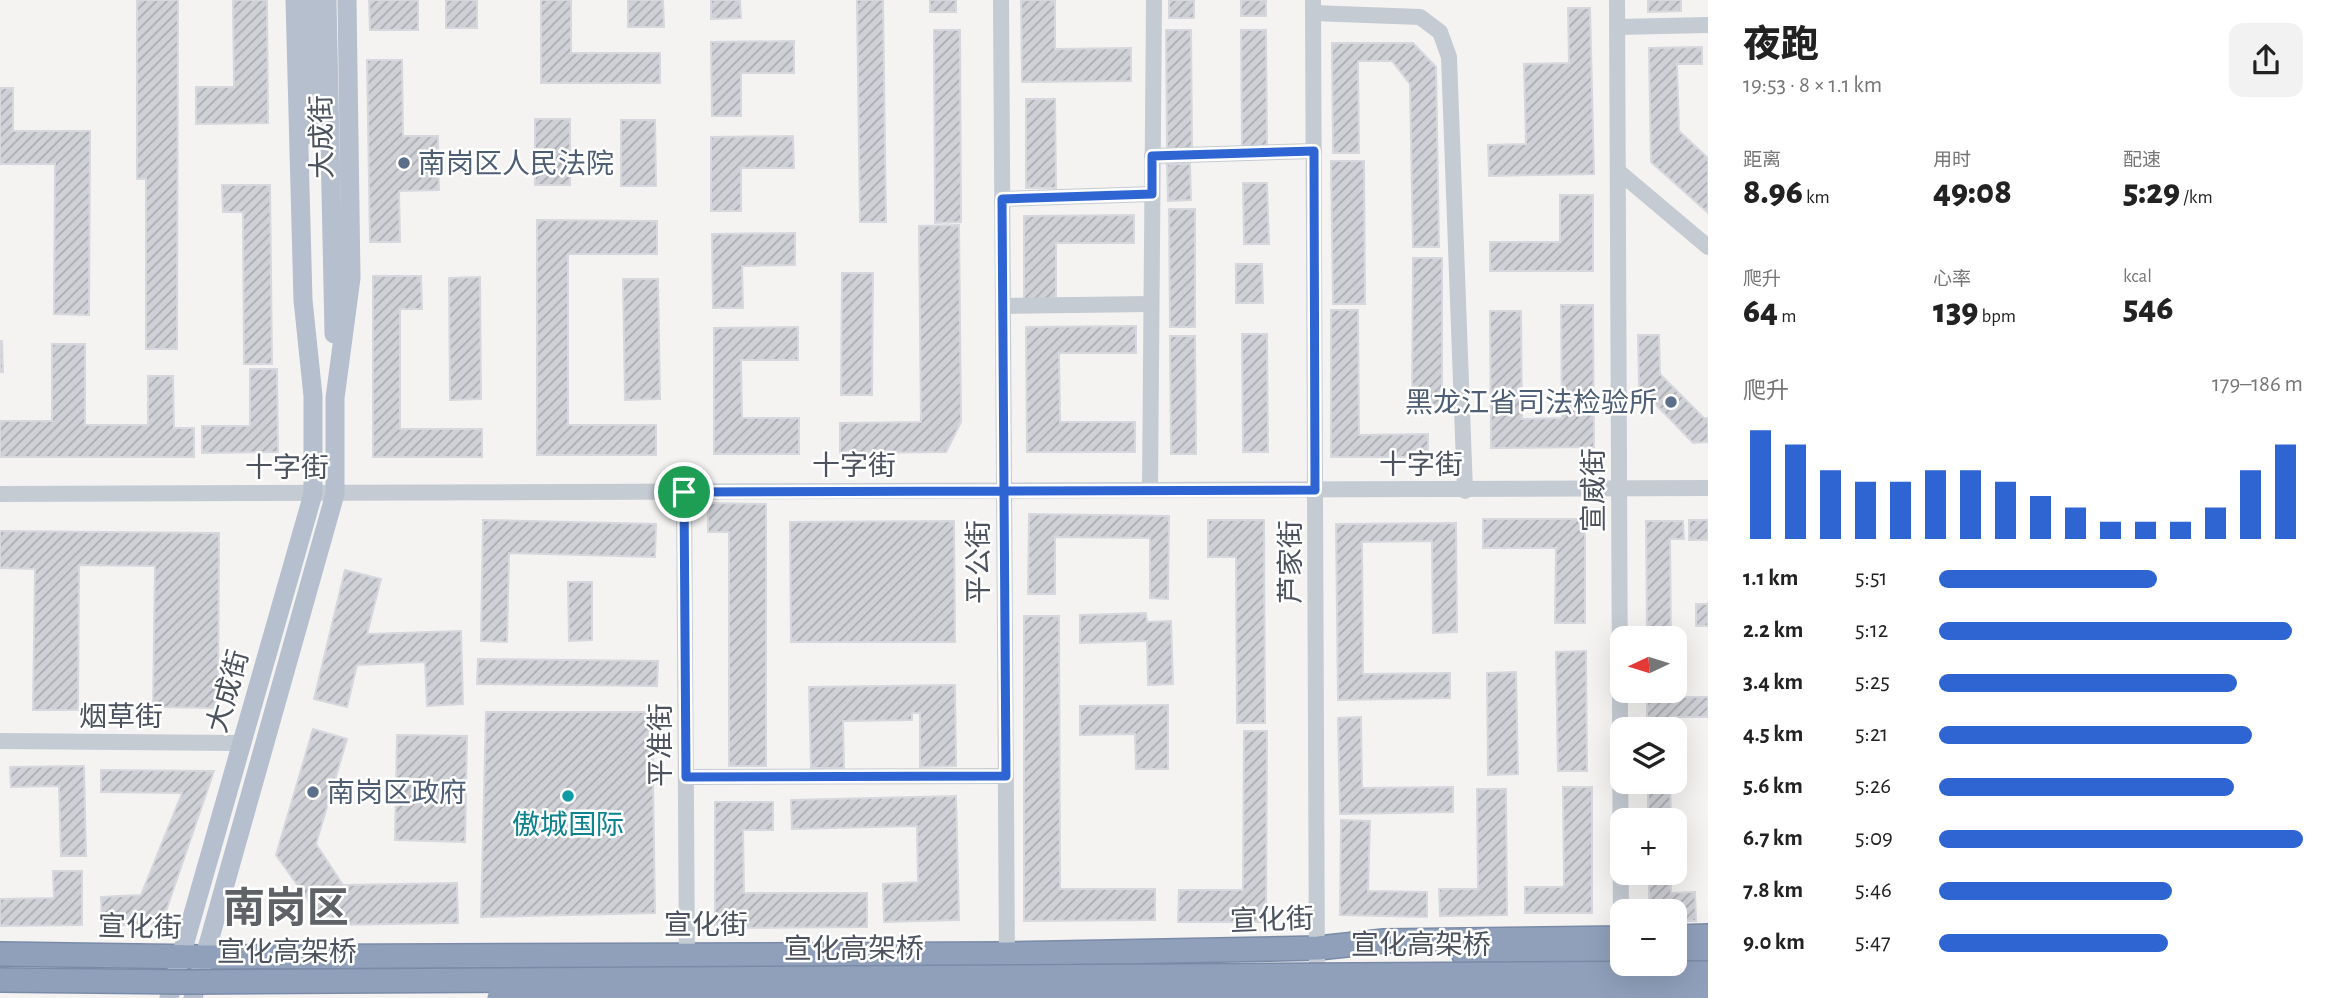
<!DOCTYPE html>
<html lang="zh">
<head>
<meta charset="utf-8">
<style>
  :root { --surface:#fff; --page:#f2f2f2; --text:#222; --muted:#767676; --accent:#2e65d3 }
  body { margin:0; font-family:"Alegreya Sans","Noto Sans SC",sans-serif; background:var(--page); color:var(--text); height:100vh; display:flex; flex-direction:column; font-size:26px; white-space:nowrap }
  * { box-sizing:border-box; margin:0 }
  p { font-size:23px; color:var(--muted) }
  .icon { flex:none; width:38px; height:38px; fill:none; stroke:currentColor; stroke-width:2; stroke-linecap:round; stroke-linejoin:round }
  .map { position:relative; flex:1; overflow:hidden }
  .side { display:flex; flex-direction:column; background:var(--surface); width:630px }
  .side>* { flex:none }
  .needle { width:46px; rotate:266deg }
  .fabs { position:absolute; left:1610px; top:626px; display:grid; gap:14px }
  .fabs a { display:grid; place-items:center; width:77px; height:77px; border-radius:14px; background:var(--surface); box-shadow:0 7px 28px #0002; font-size:35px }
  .pin { position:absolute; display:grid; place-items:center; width:60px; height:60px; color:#fff; margin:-30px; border:4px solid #fff; border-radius:50%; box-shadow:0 2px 7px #0007 }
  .round { display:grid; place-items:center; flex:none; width:74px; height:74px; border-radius:14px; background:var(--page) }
  .headline { display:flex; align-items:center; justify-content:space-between; height:119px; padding:0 35px }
  h1 { font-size:38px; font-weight:800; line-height:52px }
  .stats { display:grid; grid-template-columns:repeat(3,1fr); gap:10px; height:119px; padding:7px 35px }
  .stats div { display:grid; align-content:center }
  .stats b { font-size:35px; font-weight:800 }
  .stats small { font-size:19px; font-weight:400 }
  .stats p { font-size:19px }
  .chart { height:196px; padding:14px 35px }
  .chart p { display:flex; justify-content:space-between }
  .chart svg { width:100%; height:126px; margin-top:7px; stroke:var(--accent); stroke-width:6 }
  ul { padding:0 35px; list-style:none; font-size:23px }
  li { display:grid; grid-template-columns:112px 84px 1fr; align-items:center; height:52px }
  li i { height:18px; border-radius:9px; background:var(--accent) }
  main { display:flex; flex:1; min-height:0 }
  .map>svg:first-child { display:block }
</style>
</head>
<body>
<main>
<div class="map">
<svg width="1708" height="998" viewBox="0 0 1708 998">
  <defs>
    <pattern id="building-hatch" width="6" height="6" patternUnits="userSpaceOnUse" patternTransform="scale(1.75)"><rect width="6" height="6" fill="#d0d1d6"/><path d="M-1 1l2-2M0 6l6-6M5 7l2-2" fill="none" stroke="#abacb1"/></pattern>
  </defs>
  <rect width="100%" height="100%" fill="#f4f3f2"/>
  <g fill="url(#building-hatch)" stroke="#d7d8dd" stroke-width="2">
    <polygon points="137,0 178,0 177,349 146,349 146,179 137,179"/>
    <polygon points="233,0 267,0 268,123 196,124 196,87 234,87"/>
    <polygon points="369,0 418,0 418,30 370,30"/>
    <rect x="446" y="0" width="31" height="28"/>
    <polygon points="541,0 571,0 571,53 660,53 660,83 541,83"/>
    <polygon points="628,0 663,0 664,27 628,27"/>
    <polygon points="711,0 740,0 741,18 711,19"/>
    <polygon points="857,0 883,0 886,222 860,222"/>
    <rect x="930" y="0" width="26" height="12"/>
    <polygon points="1021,0 1055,0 1055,49 1131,48 1131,81 1022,82"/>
    <rect x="1169" y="0" width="25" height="18"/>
    <rect x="1241" y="0" width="25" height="16"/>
    <polygon points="1648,0 1681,0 1681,11 1648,12"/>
    <polygon points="1568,8 1590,8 1594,174 1489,176 1488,145 1526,144 1524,64 1569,63"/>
    <polygon points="934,30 960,30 961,222 935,223"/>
    <polygon points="1166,30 1191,30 1192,149 1167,149"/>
    <polygon points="1241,30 1266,30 1267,148 1242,148"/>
    <polygon points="794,41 794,73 741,73 741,116 712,116 711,42"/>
    <polygon points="1332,43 1413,43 1436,67 1439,247 1413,247 1410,84 1392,61 1358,61 1359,153 1333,153"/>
    <polygon points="1702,47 1702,64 1677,64 1679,131 1708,158 1708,213 1651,162 1649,48"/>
    <polygon points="367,60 402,60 403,136 438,136 439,190 399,191 400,242 370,242"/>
    <polygon points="0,88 13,88 13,131 90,131 89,315 54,314 55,164 0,164"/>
    <polygon points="1026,99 1055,99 1056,188 1026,188"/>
    <rect x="535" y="119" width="35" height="66"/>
    <polygon points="621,120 655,120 656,186 621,186"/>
    <polygon points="793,136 794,168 741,168 741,211 711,211 711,137"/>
    <polygon points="1331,161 1364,161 1365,304 1333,304"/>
    <polygon points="1167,164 1190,164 1191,200 1168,201"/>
    <polygon points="1243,183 1267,183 1269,244 1244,244"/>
    <polygon points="222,185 270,185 272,364 244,364 243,212 223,212"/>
    <polygon points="1560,195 1593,195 1593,271 1490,271 1490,242 1560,242"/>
    <polygon points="1169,209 1195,209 1195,327 1170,327"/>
    <polygon points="1134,215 1134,243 1056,243 1056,300 1024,300 1024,216"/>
    <polygon points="537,220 657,221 657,254 568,254 568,425 656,425 656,455 537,455"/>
    <polygon points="959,225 961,422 946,452 840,453 840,423 921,422 919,226"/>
    <polygon points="795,233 795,265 742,266 743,308 713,308 712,234"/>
    <polygon points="1413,258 1442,258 1442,405 1412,404"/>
    <polygon points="1236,264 1262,264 1263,303 1236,303"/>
    <polygon points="842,273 873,273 872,395 841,395"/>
    <polygon points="373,276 421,276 422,309 400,309 400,429 482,429 482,457 373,457"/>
    <polygon points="480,277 481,399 450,400 449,278"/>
    <polygon points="623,279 658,279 660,399 625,400"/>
    <polygon points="1561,305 1593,305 1594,447 1491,448 1490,311 1521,311 1522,419 1562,418"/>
    <polygon points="1331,310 1358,310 1359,435 1428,434 1428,457 1331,457"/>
    <polygon points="1136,326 1136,353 1059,353 1060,422 1135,422 1135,452 1027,452 1026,327"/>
    <polygon points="798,327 798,360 741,360 742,418 799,418 799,454 714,454 714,328"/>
    <polygon points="1242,334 1267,334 1268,452 1243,452"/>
    <polygon points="1638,335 1659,335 1660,374 1704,418 1708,418 1708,442 1693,443 1639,387"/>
    <polygon points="1170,336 1195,336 1196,454 1171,454"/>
    <polygon points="0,341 2,341 3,372 0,372"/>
    <polygon points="52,344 85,344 85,425 148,425 148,376 173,376 174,428 194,428 194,457 0,457 0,421 52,421"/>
    <polygon points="250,369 277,369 278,452 202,453 202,426 250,426"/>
    <polygon points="708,503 766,504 766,766 729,766 729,532 708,532"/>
    <polygon points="1029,514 1169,516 1168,599 1150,598 1150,538 1055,537 1055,594 1028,594"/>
    <polygon points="1483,519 1585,519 1585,623 1555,623 1556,548 1483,548"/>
    <polygon points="483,520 656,524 655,557 509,553 507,642 481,641"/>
    <polygon points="1208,520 1264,520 1265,723 1237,723 1236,557 1208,557"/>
    <rect x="1689" y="520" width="19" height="20"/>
    <polygon points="954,521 955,642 791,642 790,522"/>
    <polygon points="1646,521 1683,521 1684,539 1670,539 1671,639 1647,639"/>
    <polygon points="1456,523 1457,632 1433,633 1432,541 1362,542 1363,674 1450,673 1450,698 1338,700 1336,524"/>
    <polygon points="0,531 219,533 218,708 153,707 155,566 79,565 78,710 33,710 35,569 0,568"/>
    <polygon points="345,570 381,579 367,634 461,631 463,704 427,706 425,662 357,665 347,707 314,699"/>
    <polygon points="568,582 592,582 592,640 569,641"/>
    <rect x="1696" y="604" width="12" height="22"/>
    <polygon points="1146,613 1147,622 1171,621 1173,684 1148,685 1147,641 1080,643 1080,615"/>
    <polygon points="1024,616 1059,616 1060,889 1155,889 1155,920 1024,921"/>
    <polygon points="1586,651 1587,771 1558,771 1556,652"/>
    <polygon points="478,659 658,661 657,686 477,684"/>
    <polygon points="1516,672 1518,774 1488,775 1487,673"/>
    <polygon points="955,685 956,766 920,767 920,713 912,713 912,720 843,721 844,768 811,768 809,687"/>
    <polygon points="1647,691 1669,691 1669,697 1708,697 1708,717 1670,717 1670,730 1647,730"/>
    <polygon points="1168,705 1168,769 1136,769 1135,734 1080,735 1080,706"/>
    <polygon points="486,712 652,712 655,913 481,917"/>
    <polygon points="1361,717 1362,788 1453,787 1453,812 1340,814 1338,718"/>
    <polygon points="313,729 347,739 316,844 343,885 457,883 458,923 326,925 276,855"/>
    <polygon points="1244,731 1267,731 1266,922 1178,922 1179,890 1243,890"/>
    <polygon points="397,735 467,736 465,842 395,840"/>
    <polygon points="84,766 86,856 61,856 59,786 11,787 10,767"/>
    <polygon points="101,770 214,771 166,911 154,924 102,926 101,897 141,895 182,793 101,792"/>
    <polygon points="1648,782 1670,782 1671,821 1648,821"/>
    <polygon points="1563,787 1592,787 1592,913 1525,913 1525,887 1564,887"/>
    <polygon points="1477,789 1506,789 1507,915 1440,916 1439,889 1478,889"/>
    <polygon points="956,796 959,920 884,922 883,884 918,882 917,826 792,829 791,800"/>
    <polygon points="715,802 773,802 773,830 743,830 744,893 867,893 867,927 715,928"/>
    <polygon points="1341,820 1370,821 1368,891 1427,892 1427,917 1340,915"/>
    <polygon points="53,871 82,871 82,925 0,926 0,899 54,898"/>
    <polygon points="1649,873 1671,873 1671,893 1695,892 1696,921 1675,921 1675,912 1649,912"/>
  </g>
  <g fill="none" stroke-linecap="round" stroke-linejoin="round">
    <defs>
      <g id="highway">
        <polyline points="1675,937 1708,936"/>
        <polyline points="0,954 205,957 1007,954 1318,948 1384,941 1622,938"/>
        <polyline points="1464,955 1622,955"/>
        <polyline points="1675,955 1708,955"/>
      </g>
    </defs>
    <use href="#highway" stroke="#7b8ba7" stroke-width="26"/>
    <g stroke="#c5cbd2" stroke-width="16">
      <polyline points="1001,0 1007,964"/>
      <polyline points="1313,0 1317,985"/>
      <polyline points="1617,0 1621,938"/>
      <polyline points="1313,13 1420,17 1440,32 1449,57 1465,491"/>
      <polyline points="1617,27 1708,25"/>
      <polyline points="1152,156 1314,151"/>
      <polyline points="1618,171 1708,247"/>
      <polyline points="1002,199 1152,194"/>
      <polyline points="1003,306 1151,304"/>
      <polyline points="1150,490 1154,0"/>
      <polyline points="684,492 687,964"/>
      <polyline points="0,494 1708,488"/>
      <polyline points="0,741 241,743"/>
      <polyline points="686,777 1006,776"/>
    </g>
    <g stroke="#b5bfcd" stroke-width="19">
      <polyline points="310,0 311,135"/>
      <polyline points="327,0 334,334"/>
      <polyline points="169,998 313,494 313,396 303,300 295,0"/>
      <polyline points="193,998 335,494 335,398 351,278 347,0"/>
    </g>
    <use href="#highway" stroke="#90a0bb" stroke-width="23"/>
    <defs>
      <g id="highway-bridge">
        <polyline points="0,980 189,982 1708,973"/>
        <polyline points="499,998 1708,991"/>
      </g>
    </defs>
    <use href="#highway-bridge" stroke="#7b8ba7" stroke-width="26" stroke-linecap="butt"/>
    <use href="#highway-bridge" stroke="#90a0bb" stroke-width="23"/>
  </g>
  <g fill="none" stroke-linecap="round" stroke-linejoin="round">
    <defs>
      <polyline id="route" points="684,492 686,777 1006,776 1004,491 1315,490 1314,151 1152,156 1152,194 1002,199 1004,491 684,492"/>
    </defs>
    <use href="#route" stroke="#fff" stroke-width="14"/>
    <use href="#route" stroke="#2e65d3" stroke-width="9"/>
  </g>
  <g fill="#5c6f8a" stroke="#fff" stroke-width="2.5">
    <circle cx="404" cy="163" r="7"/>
    <circle cx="1671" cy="402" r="7"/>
    <circle cx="313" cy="792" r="7"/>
  </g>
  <circle fill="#0f9aa8" stroke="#fff" stroke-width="2.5" cx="568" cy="796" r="7"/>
  <g text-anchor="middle" stroke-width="5" stroke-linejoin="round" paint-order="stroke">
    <g font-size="28" fill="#4c535e" stroke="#fff">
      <text transform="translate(321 137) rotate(-91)" y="10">大成街</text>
      <text x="1421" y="474">十字街</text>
      <text x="854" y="475">十字街</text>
      <text x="287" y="477">十字街</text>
      <text transform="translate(1593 490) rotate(-90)" y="10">宣威街</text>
      <text transform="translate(978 562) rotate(-90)" y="10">平公街</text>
      <text transform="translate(1290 562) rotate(-90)" y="10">芦家街</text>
      <text transform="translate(227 691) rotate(-74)" y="10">大成街</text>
      <text x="121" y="726">烟草街</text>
      <text transform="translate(660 745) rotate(-90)" y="10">平准街</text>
      <text transform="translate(1272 919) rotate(-2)" y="10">宣化街</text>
      <text x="706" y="934">宣化街</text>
      <text transform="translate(140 926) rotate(1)" y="10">宣化街</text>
      <text x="1421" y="954">宣化高架桥</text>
      <text x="854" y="958">宣化高架桥</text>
      <text x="287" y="961">宣化高架桥</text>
    </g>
    <g font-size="28" fill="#4e5e75" stroke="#fff" text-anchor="start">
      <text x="418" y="173">南岗区人民法院</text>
      <text x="1657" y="412" text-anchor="end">黑龙江省司法检验所</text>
      <text x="327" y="802">南岗区政府</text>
    </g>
    <g font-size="28" fill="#0d838f" stroke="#fff">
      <text x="568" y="834">傲城国际</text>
    </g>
    <g font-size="42" font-weight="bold" fill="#5f6266" stroke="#fff">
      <text x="286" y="922">南岗区</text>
    </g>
  </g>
</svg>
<div class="fabs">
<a><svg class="needle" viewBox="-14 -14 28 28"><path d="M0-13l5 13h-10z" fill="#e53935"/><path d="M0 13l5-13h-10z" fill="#767676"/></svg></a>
<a><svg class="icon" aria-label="layers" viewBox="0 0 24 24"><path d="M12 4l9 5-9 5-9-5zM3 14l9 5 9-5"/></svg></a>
<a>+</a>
<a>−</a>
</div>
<div class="pin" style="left:684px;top:492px;background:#1e9e55"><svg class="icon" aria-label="arrive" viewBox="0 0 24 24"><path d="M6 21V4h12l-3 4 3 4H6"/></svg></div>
</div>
<section class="side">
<div class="headline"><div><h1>夜跑</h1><p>19:53 · 8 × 1.1 km</p></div><a class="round"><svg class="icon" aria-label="share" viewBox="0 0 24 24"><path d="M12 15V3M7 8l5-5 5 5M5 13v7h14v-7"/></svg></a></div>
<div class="stats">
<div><p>距离</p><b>8.96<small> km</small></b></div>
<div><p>用时</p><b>49:08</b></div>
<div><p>配速</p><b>5:29<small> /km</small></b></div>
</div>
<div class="stats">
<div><p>爬升</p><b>64<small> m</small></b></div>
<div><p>心率</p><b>139<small> bpm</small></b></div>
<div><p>kcal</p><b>546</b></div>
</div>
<div class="chart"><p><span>爬升</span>179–186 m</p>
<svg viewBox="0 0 160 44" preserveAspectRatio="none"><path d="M5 44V6M15 44V11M25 44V20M35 44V24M45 44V24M55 44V20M65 44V20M75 44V24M85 44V29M95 44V33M105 44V38M115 44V38M125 44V38M135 44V33M145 44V20M155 44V11"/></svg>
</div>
<ul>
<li><b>1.1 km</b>5:51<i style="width:60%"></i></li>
<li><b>2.2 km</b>5:12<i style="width:97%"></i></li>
<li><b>3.4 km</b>5:25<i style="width:82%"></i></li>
<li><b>4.5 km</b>5:21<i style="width:86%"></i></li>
<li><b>5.6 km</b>5:26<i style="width:81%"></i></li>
<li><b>6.7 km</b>5:09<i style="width:100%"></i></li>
<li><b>7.8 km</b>5:46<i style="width:64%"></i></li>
<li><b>9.0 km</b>5:47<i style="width:63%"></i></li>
</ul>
</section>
</main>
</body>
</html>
